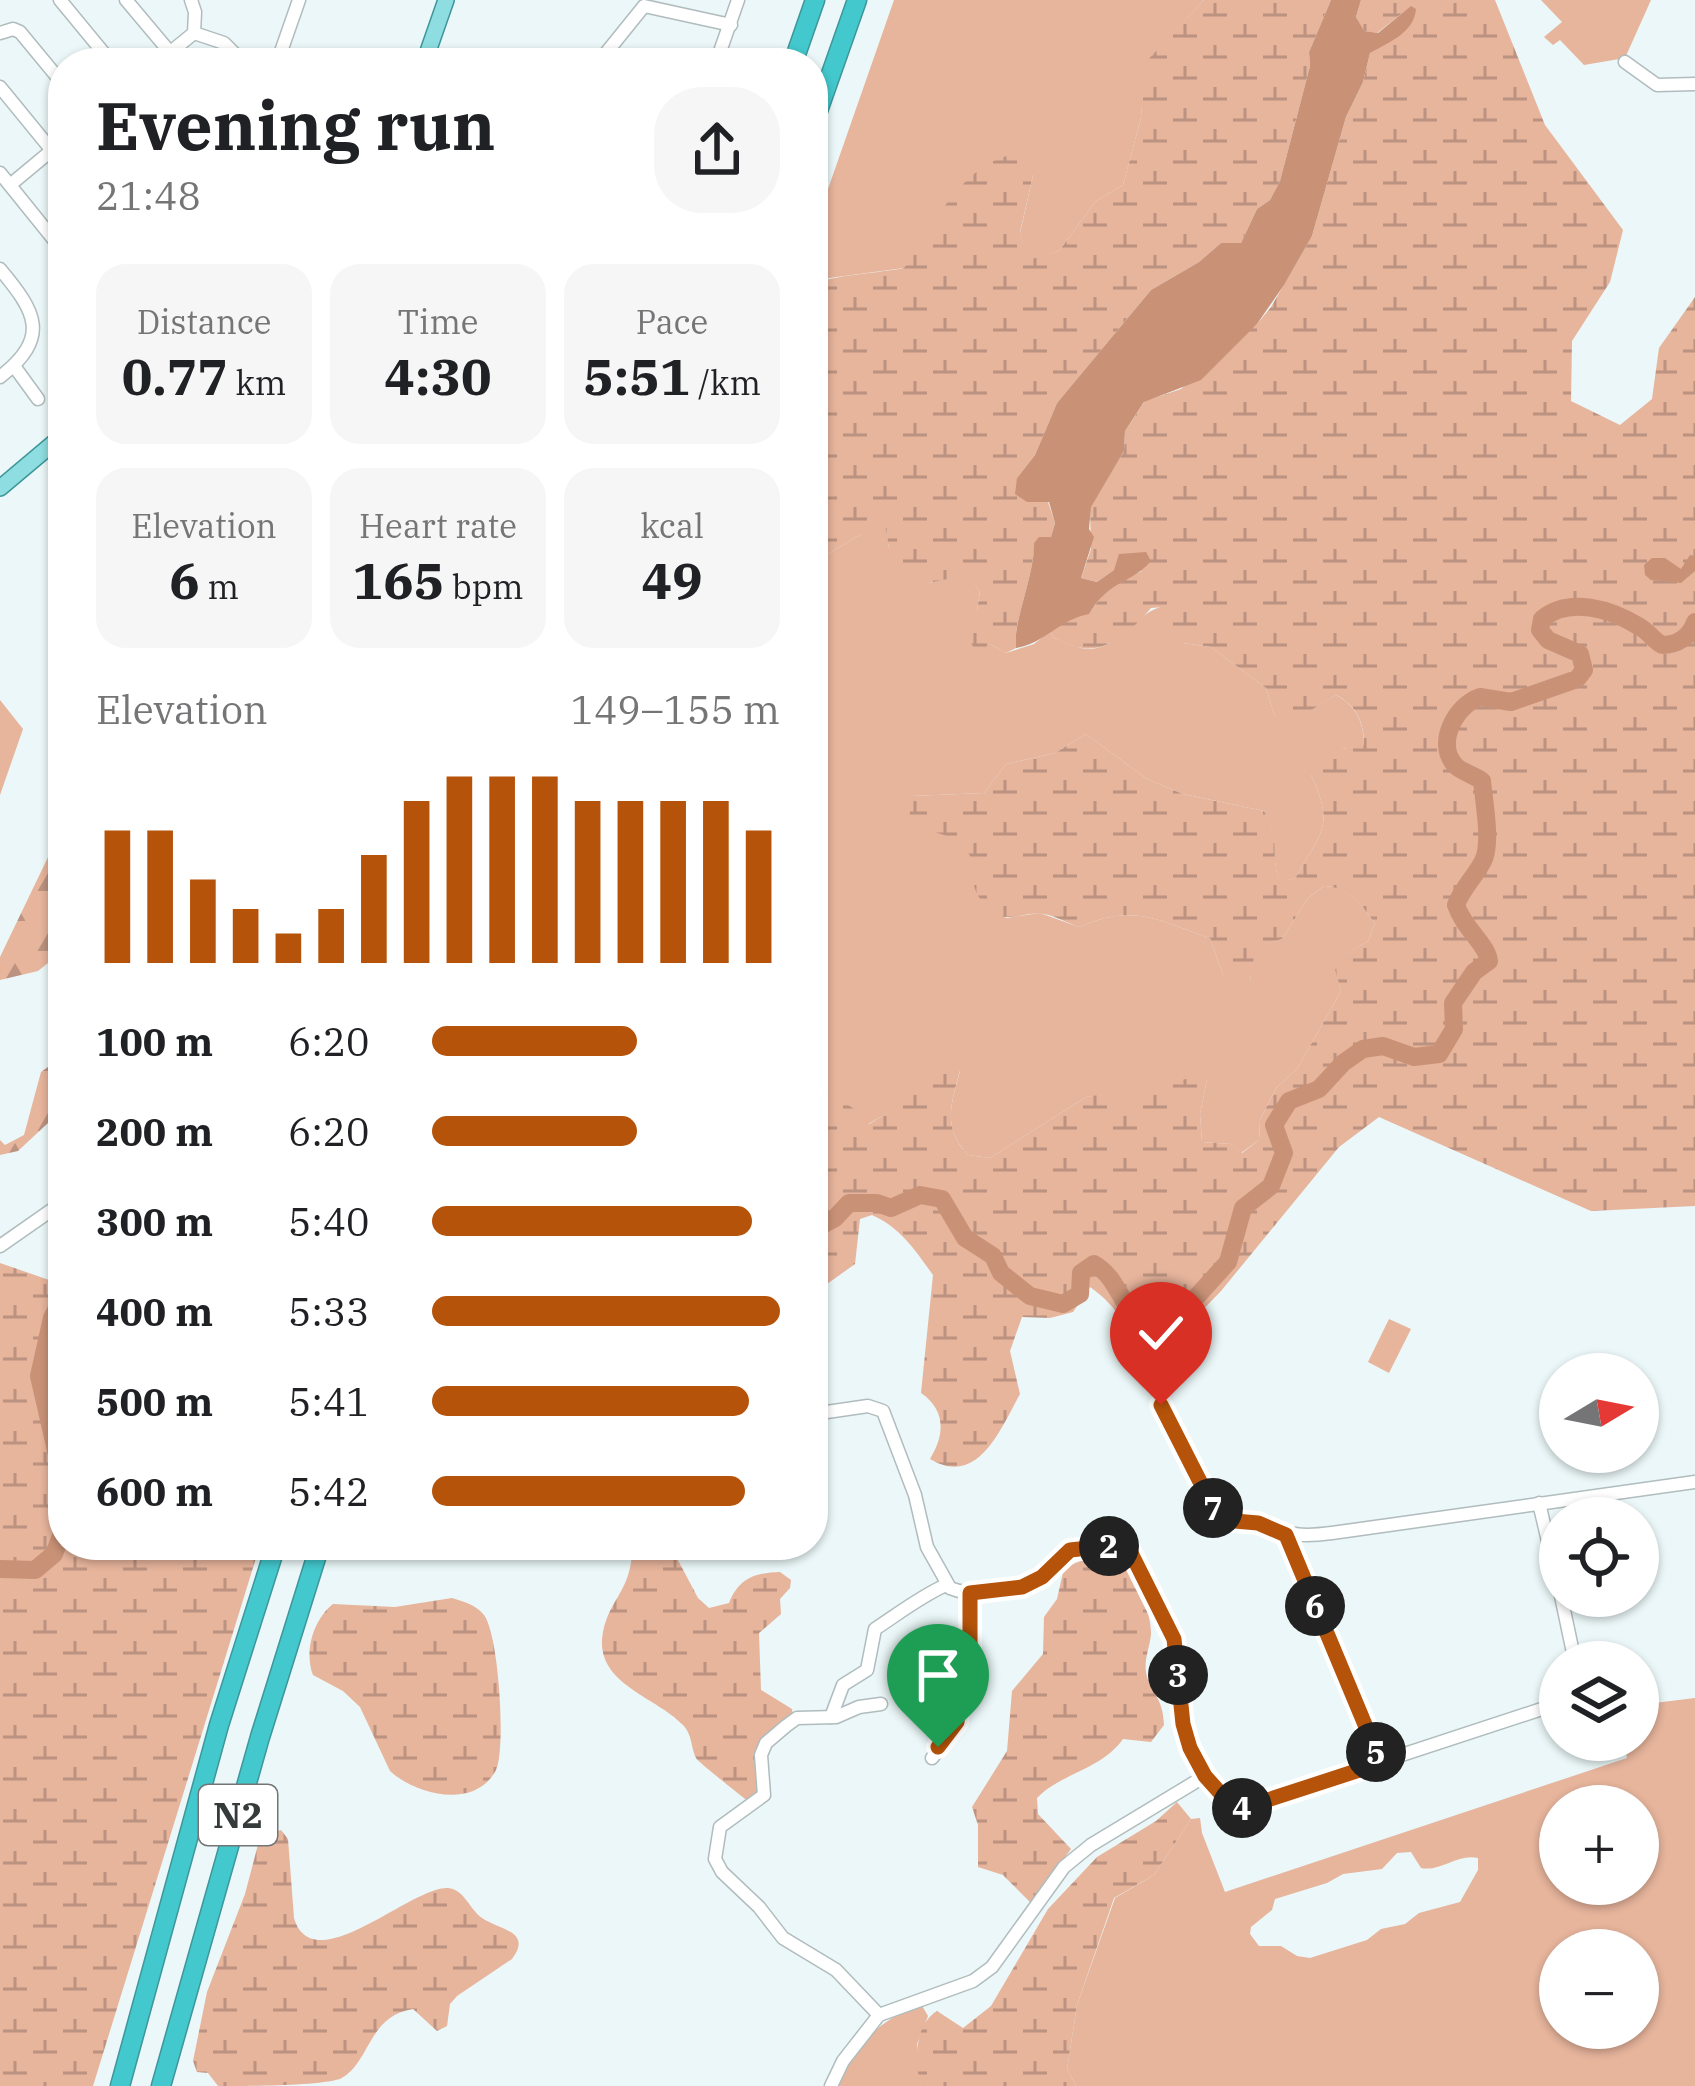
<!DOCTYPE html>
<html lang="en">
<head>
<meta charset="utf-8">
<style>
  :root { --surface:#fff; --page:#f6f6f6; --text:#202124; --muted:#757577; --accent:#b45309 }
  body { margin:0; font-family:"IBM Plex Serif",serif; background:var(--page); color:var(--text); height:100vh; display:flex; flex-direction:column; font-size:45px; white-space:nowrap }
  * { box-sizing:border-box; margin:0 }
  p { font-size:39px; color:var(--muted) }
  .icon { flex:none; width:66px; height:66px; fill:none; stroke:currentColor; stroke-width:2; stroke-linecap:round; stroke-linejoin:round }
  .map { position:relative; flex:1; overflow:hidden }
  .drawer { position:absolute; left:48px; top:48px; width:780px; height:1512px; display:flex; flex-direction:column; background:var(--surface); border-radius:48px; box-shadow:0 3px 9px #0004 }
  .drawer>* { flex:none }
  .needle { width:78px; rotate:80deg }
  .buttons { position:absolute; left:1539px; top:1353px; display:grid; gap:24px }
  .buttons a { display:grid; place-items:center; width:120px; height:120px; border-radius:50%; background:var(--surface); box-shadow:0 3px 9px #0004; font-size:60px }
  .pin { position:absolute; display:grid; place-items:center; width:102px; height:102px; color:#fff; margin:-123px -51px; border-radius:50% 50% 50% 0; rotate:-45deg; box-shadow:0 0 12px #0007 }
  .pin .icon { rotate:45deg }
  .km { position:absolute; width:60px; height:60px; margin:-30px; border-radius:50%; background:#222; color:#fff; font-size:33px; line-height:60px; text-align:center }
  .round { display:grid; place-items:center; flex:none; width:126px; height:126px; border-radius:48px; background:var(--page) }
  .overview { display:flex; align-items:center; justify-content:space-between; height:204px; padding:0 48px }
  h1 { font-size:66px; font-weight:700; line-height:90px }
  .metrics { display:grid; grid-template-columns:repeat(3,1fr); gap:18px; height:204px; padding:12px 48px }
  .metrics div { display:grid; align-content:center; border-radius:30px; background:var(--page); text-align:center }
  .metrics b { font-size:51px; font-weight:700 }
  .metrics small { font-size:33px; font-weight:400 }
  .metrics p { font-size:33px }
  .chart { height:336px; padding:24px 48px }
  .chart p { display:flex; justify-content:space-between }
  .chart svg { width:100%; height:216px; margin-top:12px; stroke:var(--accent); stroke-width:6 }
  ul { padding:0 48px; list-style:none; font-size:39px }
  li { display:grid; grid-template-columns:192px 144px 1fr; align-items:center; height:90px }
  li i { height:30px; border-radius:15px; background:var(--accent) }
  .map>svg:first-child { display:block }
</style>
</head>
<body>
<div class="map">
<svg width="1695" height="2086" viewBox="0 0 1695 2086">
  <defs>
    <pattern id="forest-firs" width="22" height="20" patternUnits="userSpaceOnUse" patternTransform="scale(3)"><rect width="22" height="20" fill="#e7b49c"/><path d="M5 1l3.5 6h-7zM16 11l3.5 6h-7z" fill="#bc9380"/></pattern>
    <pattern id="wetland-marsh" width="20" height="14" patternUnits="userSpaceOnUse" patternTransform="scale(3)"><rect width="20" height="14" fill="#e7b49c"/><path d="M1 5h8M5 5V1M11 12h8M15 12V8" fill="none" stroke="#bc9380"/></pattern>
  </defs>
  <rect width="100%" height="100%" fill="#ebf7f8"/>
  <g fill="#e7b49c" fill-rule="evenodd">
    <polygon points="894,0 1204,0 1145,64 1141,118 1123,185 1096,201 1059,251 1029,261 1020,233 1034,171 964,184 904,268 822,279 813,285 813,232"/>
    <polygon points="1541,0 1651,0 1625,58 1584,65 1560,40 1553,45 1544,37 1562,22"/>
    <path d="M885 525 889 548 929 583 966 574 980 591 977 611 990 644 1006 653 1034 644 1050 631 1054 638C1066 642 1080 650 1092 649 1127 645 1141 601 1176 606L1183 643 1211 647 1266 688 1274 714 1283 726 1336 695C1357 706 1364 723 1364 746L1342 749 1311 775C1336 828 1320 832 1295 879L1279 881C1270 852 1280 837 1264 811L1183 794 1147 779 1086 734 1055 753 1006 764 984 793 911 796 947 833 963 843 973 859 977 889 1006 918 1040 913 1079 927C1135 903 1157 920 1210 938L1223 975 1250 981 1253 956 1262 945 1282 939 1308 898 1324 886C1349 886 1360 904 1375 923L1368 941 1334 962 1341 991 1297 1069 1276 1088 1260 1120 1259 1140 1241 1153 1231 1144 1202 1142 1200 1114 1207 1079 1086 1097 990 1158 968 1155C942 1127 951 1105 960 1071L912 1093 895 1109 868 1124 826 1094H813V563L856 537Z"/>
    <polygon points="0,700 23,729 0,795"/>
    <polygon points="1389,1319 1411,1329 1389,1373 1368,1362"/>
    <path d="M1695 1698V2086H1076L1067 2069 1077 2005 1115 1898 1154 1875 1191 1819 1200 1818 1202 1833 1225 1892 1627 1758 1624 1740H1638V1705ZM1560 1806H1638V1884H1560ZM1411 1852 1421 1868C1441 1872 1458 1853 1478 1858V1870L1460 1902 1419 1913 1405 1924 1381 1929 1367 1940 1310 1958 1297 1956 1281 1946H1259L1250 1934 1251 1927 1272 1910 1275 1899 1327 1883 1343 1874 1382 1869 1397 1853ZM1560 1950H1638V2028H1560Z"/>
    <path d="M921 2004 928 2016 917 2044 921 2086H837C860 2041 875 2023 921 2004Z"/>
  </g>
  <g fill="url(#forest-firs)">
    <polygon points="63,844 63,951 38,971 0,980 0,957 50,853"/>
    <polygon points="63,1056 63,1109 18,1151 0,1155 0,1140 5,1145 24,1135 41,1072"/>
  </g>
  <g fill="url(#wetland-marsh)">
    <path d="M1204 0H1331L1309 52 1310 66 1280 181 1270 200 1257 209 1241 243H1221L1199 262 1151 290 1057 403 1035 455 1017 478 1027 502H1048L1055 523 1051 537 1034 543C1035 574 1012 625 1016 648L1006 653 990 644 977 653 959 623 977 611 980 591 966 575 929 583 906 578 889 548 885 526 856 537 813 563V285C829 275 881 273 904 268 931 228 967 155 1021 154L1034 171 1020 232 1029 260 1059 251 1096 201 1123 185 1141 118 1144 64Z"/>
    <path d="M1361 0H1495L1545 125 1623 230 1610 282 1572 341 1571 401 1620 425 1652 399 1659 348 1695 297V1206L1591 1211 1379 1117 1339 1147 1221 1291 1165 1349 1147 1346 1136 1354C1134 1330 1110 1300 1090 1287L1073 1312 1050 1318 1022 1317 1010 1351 1020 1394C1001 1428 978 1488 930 1459 945 1435 946 1410 921 1393L933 1275C915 1250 901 1228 872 1215L860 1219 855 1264 813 1294V1094C837 1094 853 1106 869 1124 895 1109 910 1098 921 1070L943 1060 960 1070C951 1105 942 1127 968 1155L990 1158 1086 1097 1203 1076 1207 1079 1200 1114 1202 1142 1231 1144 1242 1153 1259 1140 1260 1120 1276 1088 1297 1069 1341 991 1333 962 1368 941 1375 923C1360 904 1349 887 1324 886L1308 898 1282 939 1263 945 1254 956 1250 981 1236 986 1223 975 1210 938C1157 920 1135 903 1079 927 1068 923 1055 916 1044 914 1025 911 1007 925 990 910 948 872 1009 845 909 826L911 796 984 793 1006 764 1055 753 1086 734 1147 779 1183 794 1264 811C1281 837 1270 852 1279 880L1295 879C1320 832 1336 828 1311 775L1315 762 1342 749 1364 745C1364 722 1357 706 1336 695L1283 727 1274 714 1266 688 1211 647 1183 643 1170 636 1169 618 1175 606 1151 608C1136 626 1108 653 1083 648 1073 647 1063 641 1054 638L1050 631 1072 617 1089 613 1111 584 1142 571 1114 570 1097 582 1081 578 1091 549 1090 507 1124 451 1125 431 1145 401 1181 389 1257 324 1271 307 1312 236 1346 117 1363 82 1370 53 1405 11 1377 33 1363 31 1356 17Z"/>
    <polygon points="0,1263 52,1281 63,1266 63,1545 260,1545 93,2086 0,2086"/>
    <path d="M632 1545H670L698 1598 709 1608 729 1603C739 1578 754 1573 780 1572L791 1580 790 1588 780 1599 781 1614 759 1633 761 1690 792 1709 793 1716 759 1744 756 1759 761 1789 752 1800 745 1799C738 1793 698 1762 696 1758 690 1745 693 1735 682 1724 655 1696 593 1683 603 1632 610 1597 633 1590 632 1545Z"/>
    <path d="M1118 1553C1131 1574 1152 1609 1151 1634 1150 1647 1144 1658 1146 1672 1149 1692 1163 1695 1164 1725L1151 1742 1123 1739C1101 1770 1061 1773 1037 1798L1038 1814 1071 1849 1031 1903 1003 1875 978 1867V1825L972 1807 1007 1751 1012 1691 1043 1654 1044 1617 1057 1599 1064 1568 1092 1556Z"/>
    <path d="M452 1598C465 1602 476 1605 484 1615 499 1635 506 1749 496 1770 475 1810 416 1795 390 1771L360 1707 343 1691 313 1675C304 1652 313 1620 333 1604L395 1607Z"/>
    <path d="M1177 1802 1191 1819 1154 1875 1114 1898 1077 2005 1067 2069 1076 2086H921C914 2063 914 2025 937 2011L963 2028 991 2006 1048 1909 1097 1857 1156 1821Z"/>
    <path d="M281 1830 288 1839 294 1918C313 1982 411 1886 448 1888 464 1889 470 1910 482 1918 499 1930 533 1931 512 1959L457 1996 450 2004 447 2026 437 2031 413 2009C367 2016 371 2063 340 2079 316 2086 248 2086 218 2086L208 2073 197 2072 193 2061 207 1992 245 1894 260 1837Z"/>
  </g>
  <g fill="#c99277">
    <path d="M1331 0H1361L1356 17 1364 31 1378 33 1411 6 1416 9C1414 33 1389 42 1370 53L1363 82 1346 117 1312 236 1284 285 1257 324 1201 380 1144 402 1125 431 1124 451 1091 507 1089 529 1094 537 1081 578 1097 582 1114 570 1119 554 1146 552 1151 561C1130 585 1111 578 1089 614 1060 619 1044 644 1016 648 1012 625 1035 574 1034 543L1039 537H1051L1055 523 1049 502H1027L1015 494 1017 478 1035 455 1057 403 1151 290 1199 262 1221 243H1241L1257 209 1270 200 1280 181 1310 66 1309 52Z"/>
    <polygon points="1690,555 1695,556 1695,571 1681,583 1651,580 1645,575 1644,565 1652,558 1665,558 1681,569"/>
  </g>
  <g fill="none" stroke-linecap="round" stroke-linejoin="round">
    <g stroke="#c99277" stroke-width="18">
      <path d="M813 1230 835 1218 849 1203H877L891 1208 920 1195 942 1199 965 1238 993 1256 1001 1273 1030 1296 1063 1304 1080 1294 1081 1273 1094 1264C1124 1281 1121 1321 1161 1336L1228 1262 1243 1208 1271 1186 1284 1153 1274 1125 1289 1101 1319 1089 1343 1063 1363 1049 1383 1046 1414 1057 1439 1054 1454 1029 1453 1003 1474 972 1489 961C1487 944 1464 929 1456 905 1462 888 1475 877 1483 861 1492 844 1484 802 1482 781 1474 775 1461 772 1455 765 1435 743 1456 705 1480 697L1511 702 1577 679 1584 670 1580 654 1548 640 1540 630 1542 619C1569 596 1611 609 1640 627 1649 632 1653 640 1662 645 1677 645 1690 637 1695 622"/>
      <polyline points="63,1296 52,1318 39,1376 63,1481"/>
      <polyline points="0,1569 35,1570 54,1554 63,1531"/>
    </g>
    <defs>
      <g id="minor">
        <polyline points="60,0 112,63"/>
        <polyline points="126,0 179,63"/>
        <polyline points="0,33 13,29 20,32 63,84"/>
        <polyline points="194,33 224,43 244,63"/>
        <polyline points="1625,62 1657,85 1695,84"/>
        <polyline points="157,63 194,33 195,12 191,0"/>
        <polyline points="277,63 299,0"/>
        <polyline points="598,63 644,6 731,25"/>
        <polyline points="716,63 738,0"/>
        <polyline points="0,87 63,164"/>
        <polyline points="0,173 63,251"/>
        <polyline points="10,185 63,141"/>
        <path d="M0 269C36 312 51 337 0 377"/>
        <polyline points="14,366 38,399"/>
        <polyline points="0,1246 63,1202"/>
        <path d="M1161 1405 1217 1515C1230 1522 1242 1518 1256 1522 1291 1533 1293 1538 1332 1533L1695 1482"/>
        <path d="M813 1414 868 1406 883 1411 915 1495 927 1547 950 1588C977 1599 1020 1593 1044 1576 1052 1570 1056 1561 1063 1555 1076 1544 1114 1543 1129 1549 1136 1562 1140 1578 1147 1592 1155 1608 1169 1623 1174 1640 1191 1707 1170 1760 1237 1809L1560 1703"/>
        <polyline points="1539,1503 1560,1592"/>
        <polyline points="1286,1535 1381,1763"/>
        <polyline points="1561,1596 1575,1662"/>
        <path d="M831 1717 843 1685 867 1670 875 1629C898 1614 921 1596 946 1585"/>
        <polyline points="932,1758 954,1730 959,1715 959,1698 970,1666 969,1593"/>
        <polyline points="879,2015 836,1970 783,1938 759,1907 722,1872 715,1859 720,1827 764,1795 761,1755 766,1743 786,1726 797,1718 836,1717 859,1707 881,1704"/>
        <polyline points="831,2086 843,2061 879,2015 973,1981 992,1967 1064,1867 1091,1845 1205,1776"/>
      </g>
      <g id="major">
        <polyline points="424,63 446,0"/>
        <polyline points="0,488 63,435"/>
      </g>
      <g id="highway">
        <polyline points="793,63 815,0"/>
        <polyline points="813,125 857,0"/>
        <polyline points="120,2086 219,1725 276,1545"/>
        <polyline points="161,2086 260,1737 320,1545"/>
      </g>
    </defs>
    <use href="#minor" stroke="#b0bcbd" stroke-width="15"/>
    <use href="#major" stroke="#3e969a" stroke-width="18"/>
    <use href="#highway" stroke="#3e969a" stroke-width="21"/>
    <use href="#minor" stroke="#fff" stroke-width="12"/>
    <use href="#major" stroke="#8edee1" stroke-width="15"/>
    <use href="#highway" stroke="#43c8cd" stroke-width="18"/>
  </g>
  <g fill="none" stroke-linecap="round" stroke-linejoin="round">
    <defs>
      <polyline id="route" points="938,1747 957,1722 959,1698 970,1666 970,1593 1022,1587 1042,1577 1070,1550 1117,1545 1129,1549 1174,1639 1183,1724 1190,1748 1205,1776 1231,1805 1243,1808 1381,1763 1286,1535 1258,1523 1223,1520 1217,1515 1161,1405"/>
    </defs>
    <use href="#route" stroke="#fff" stroke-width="24"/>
    <use href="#route" stroke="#b45309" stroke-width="15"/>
  </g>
  <g text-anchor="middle" stroke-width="12" stroke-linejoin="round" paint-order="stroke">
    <rect fill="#fff" stroke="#727575" stroke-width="3" x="199" y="1785" width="78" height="60" rx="9"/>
    <g font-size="36" font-weight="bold" fill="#353a3a">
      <text x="238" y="1828">N2</text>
    </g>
  </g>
</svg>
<div class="buttons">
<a><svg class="needle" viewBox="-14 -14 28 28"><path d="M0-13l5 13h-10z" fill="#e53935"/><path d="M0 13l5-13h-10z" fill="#757577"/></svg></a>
<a><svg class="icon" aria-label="locate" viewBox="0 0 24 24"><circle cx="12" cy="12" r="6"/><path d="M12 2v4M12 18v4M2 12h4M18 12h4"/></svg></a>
<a><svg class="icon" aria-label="layers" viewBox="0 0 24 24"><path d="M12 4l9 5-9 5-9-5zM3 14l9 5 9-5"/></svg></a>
<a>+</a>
<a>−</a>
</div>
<div class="pin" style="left:938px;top:1747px;background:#1e9e55"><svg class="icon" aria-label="arrive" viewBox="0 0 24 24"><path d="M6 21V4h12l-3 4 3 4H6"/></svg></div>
<div class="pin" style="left:1161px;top:1405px;background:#d93025"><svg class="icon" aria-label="check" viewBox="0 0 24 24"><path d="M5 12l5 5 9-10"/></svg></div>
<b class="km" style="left:1109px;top:1546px">2</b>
<b class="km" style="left:1178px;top:1675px">3</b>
<b class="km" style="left:1242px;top:1808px">4</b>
<b class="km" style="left:1376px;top:1752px">5</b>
<b class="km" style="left:1315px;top:1606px">6</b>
<b class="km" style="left:1213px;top:1508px">7</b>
<section class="drawer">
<div class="overview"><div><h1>Evening run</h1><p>21:48</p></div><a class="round"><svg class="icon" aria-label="share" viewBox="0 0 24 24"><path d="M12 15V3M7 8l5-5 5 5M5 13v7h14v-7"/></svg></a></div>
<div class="metrics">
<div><p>Distance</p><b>0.77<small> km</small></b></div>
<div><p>Time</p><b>4:30</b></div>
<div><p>Pace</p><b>5:51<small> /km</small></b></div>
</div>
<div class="metrics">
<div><p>Elevation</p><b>6<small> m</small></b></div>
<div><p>Heart rate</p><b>165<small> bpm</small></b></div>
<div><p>kcal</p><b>49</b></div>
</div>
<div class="chart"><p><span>Elevation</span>149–155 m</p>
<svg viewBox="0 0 160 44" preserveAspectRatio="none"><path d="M5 44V17M15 44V17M25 44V27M35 44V33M45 44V38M55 44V33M65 44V22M75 44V11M85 44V6M95 44V6M105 44V6M115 44V11M125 44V11M135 44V11M145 44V11M155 44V17"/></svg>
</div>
<ul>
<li><b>100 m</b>6:20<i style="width:59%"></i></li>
<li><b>200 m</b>6:20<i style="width:59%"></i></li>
<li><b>300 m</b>5:40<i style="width:92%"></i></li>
<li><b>400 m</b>5:33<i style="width:100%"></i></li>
<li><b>500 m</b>5:41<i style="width:91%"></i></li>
<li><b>600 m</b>5:42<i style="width:90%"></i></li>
</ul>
</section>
</div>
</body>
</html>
